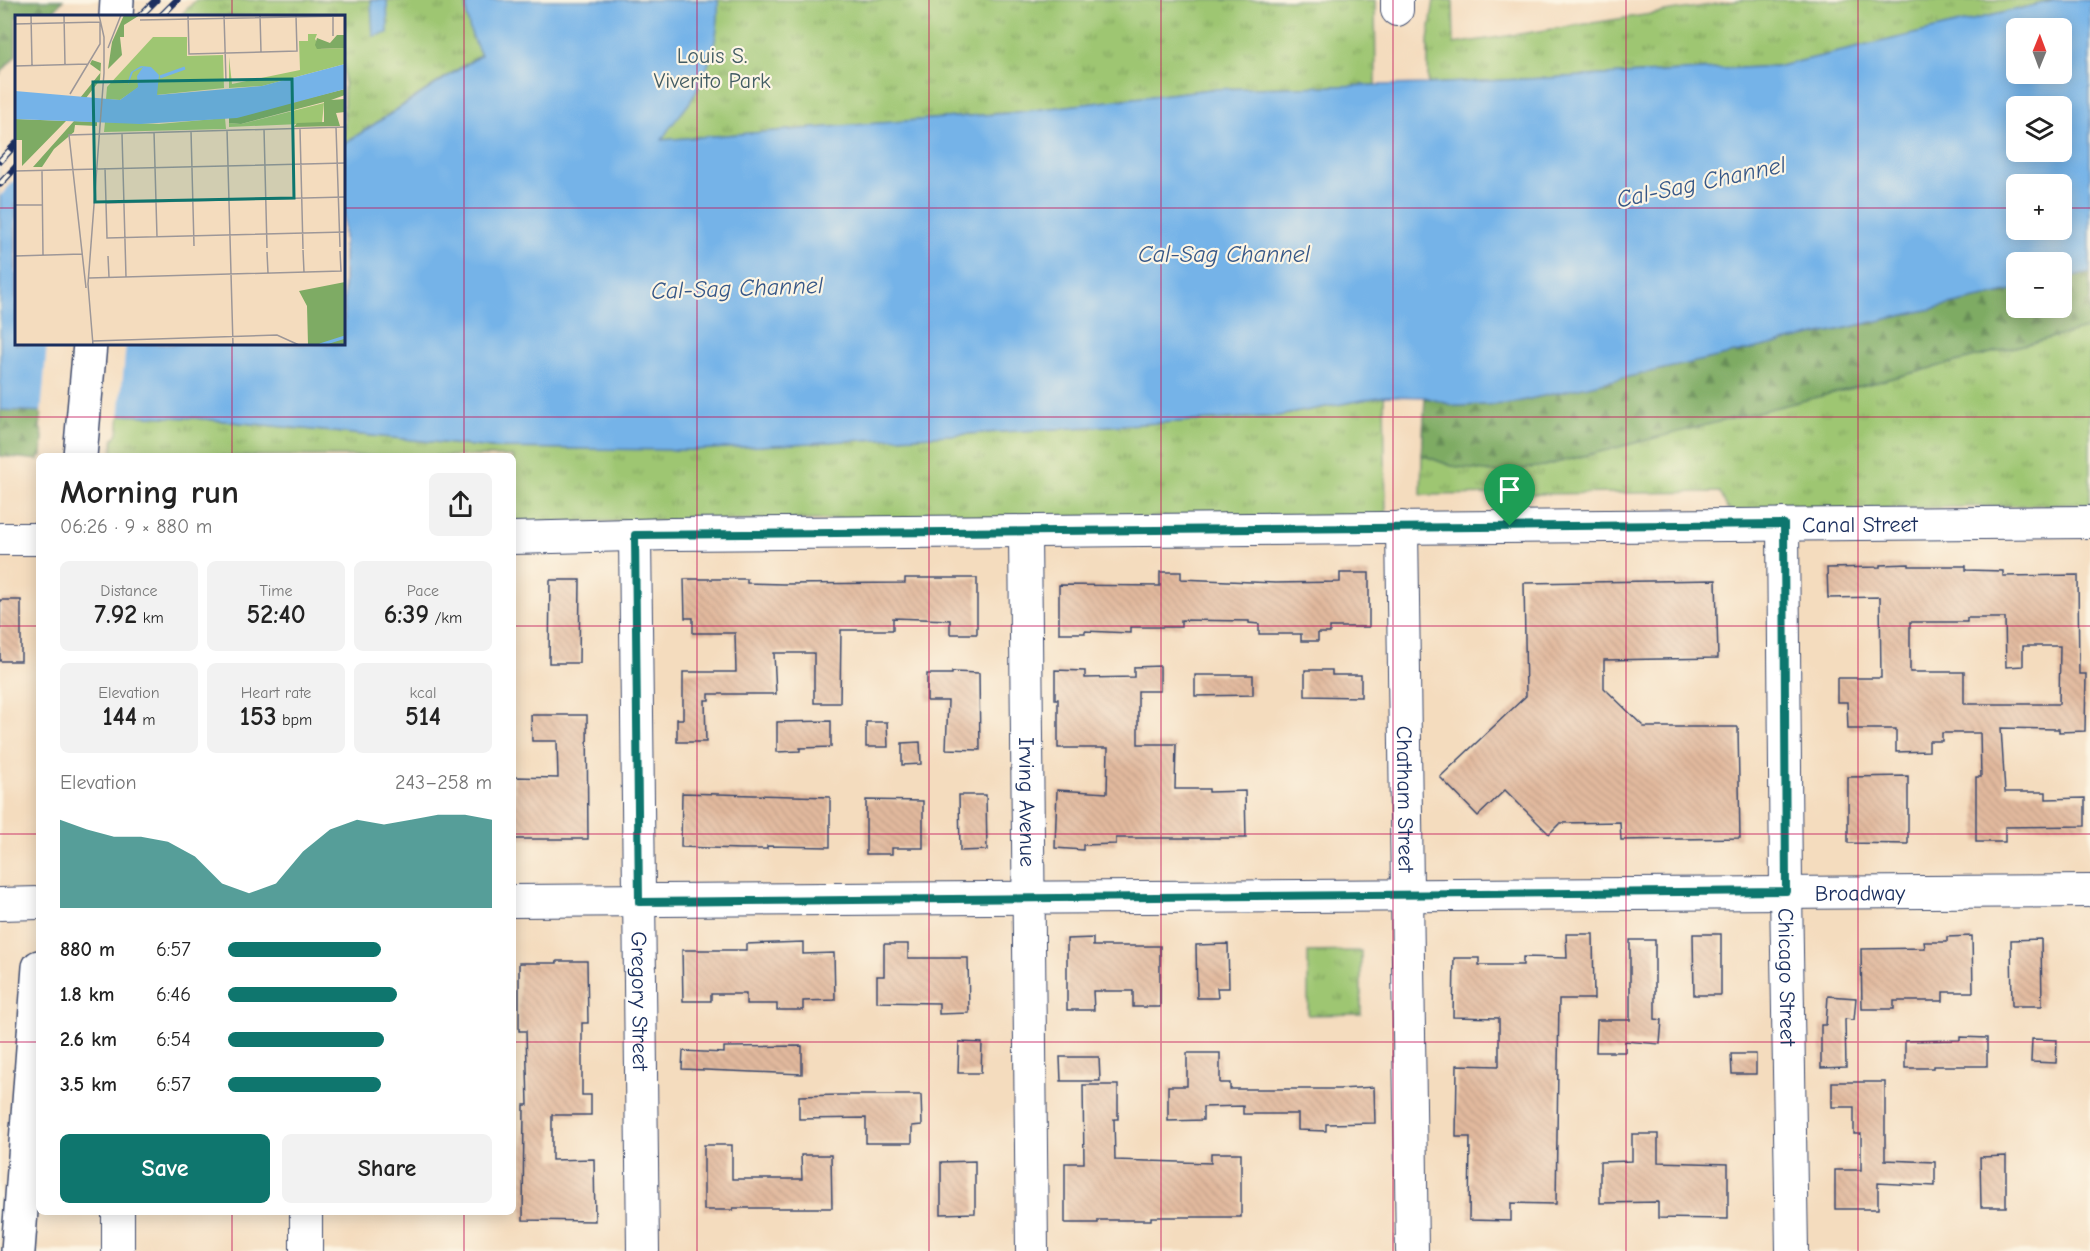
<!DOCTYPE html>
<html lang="en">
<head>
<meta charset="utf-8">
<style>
  :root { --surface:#fff; --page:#f2f2f2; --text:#222; --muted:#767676; --accent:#0f766e }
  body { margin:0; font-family:"Comic Neue",sans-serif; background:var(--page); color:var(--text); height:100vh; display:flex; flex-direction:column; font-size:22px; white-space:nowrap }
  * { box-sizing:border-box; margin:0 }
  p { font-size:20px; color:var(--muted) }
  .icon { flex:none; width:33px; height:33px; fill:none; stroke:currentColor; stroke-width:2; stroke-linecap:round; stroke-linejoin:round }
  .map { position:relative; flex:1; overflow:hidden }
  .drawer { position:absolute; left:36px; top:453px; width:480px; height:762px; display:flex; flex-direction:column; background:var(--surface); border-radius:9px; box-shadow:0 3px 15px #0003 }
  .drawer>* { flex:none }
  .needle { width:39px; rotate:1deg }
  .buttons { position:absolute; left:2006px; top:18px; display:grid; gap:12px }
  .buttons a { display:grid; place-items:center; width:66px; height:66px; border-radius:9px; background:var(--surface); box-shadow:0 3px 15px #0003; font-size:30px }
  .pin { position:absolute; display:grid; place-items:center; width:51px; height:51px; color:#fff; margin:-62px -26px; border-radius:50% 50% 50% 0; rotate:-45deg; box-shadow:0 0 6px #0007 }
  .pin .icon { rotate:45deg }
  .round { display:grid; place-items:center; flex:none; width:63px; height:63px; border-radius:9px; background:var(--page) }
  .headline { display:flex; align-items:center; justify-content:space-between; height:102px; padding:0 24px }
  h1 { font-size:33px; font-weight:700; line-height:45px }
  .figures { display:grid; grid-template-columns:repeat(3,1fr); gap:9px; height:102px; padding:6px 24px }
  .figures div { display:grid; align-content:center; border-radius:9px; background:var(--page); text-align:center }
  .figures b { font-size:26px; font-weight:700 }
  .figures small { font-size:16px; font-weight:400 }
  .figures p { font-size:16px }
  .chart { height:168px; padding:12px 24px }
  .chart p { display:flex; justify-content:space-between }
  .chart svg { width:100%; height:108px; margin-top:6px; fill:var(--accent); opacity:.7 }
  .button { display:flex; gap:12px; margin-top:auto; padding:12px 24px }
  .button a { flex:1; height:69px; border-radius:9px; background:var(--accent); color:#fff; font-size:24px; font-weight:700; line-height:69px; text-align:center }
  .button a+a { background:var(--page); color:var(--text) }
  ul { padding:0 24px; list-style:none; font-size:20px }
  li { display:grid; grid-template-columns:96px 72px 1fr; align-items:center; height:45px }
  li i { height:15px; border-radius:8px; background:var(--accent) }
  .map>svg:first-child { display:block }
</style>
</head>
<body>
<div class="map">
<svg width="2090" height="1251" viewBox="0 0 2090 1251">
  <defs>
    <pattern id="grass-tufts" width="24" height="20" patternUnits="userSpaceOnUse" patternTransform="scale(1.5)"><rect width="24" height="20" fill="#9ec672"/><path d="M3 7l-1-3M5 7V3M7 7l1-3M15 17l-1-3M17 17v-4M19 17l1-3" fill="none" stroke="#80a161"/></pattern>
    <pattern id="forest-firs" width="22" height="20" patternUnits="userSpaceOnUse" patternTransform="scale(1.5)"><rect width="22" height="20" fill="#7eab64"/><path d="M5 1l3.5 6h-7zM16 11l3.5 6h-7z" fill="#668c56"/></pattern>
    <pattern id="building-back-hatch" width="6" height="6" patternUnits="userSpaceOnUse" patternTransform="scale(1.5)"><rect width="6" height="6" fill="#e2b99d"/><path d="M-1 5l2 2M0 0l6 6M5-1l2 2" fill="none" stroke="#c19f8a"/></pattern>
  </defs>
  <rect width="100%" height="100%" fill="#fcf5e5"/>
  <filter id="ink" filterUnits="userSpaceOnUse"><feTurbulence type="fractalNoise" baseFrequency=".0167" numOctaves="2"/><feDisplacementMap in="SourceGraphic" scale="12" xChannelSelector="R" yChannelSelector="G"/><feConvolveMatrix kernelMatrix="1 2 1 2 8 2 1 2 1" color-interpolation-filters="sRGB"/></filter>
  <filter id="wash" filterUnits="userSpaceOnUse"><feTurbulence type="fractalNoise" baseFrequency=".008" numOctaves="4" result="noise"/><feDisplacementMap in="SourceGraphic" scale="24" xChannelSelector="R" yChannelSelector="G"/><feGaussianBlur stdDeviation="1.35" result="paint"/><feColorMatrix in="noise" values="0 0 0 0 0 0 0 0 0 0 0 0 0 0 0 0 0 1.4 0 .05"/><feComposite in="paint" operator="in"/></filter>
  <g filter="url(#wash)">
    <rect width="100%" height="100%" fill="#f4dcbe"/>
    <g fill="url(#grass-tufts)" stroke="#5c7a68" stroke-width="1.5">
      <path d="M196 0H467C464 20 472 37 481 54L344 144V16H180Z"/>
      <polygon points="621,0 1375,0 1376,85 1211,89 1009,113 661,140 672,124"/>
      <polygon points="1434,0 1453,0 1454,44 1743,0 2056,0 1780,66 1428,84 1428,41"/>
      <polygon points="2090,328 2090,504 1734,512 1727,508 1720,492 1421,495 1422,455 1452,466 1544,466"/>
      <polygon points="1384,396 1386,516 513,522 513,456 112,456 113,440 118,433 120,415 194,418 493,448 691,450 1278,416"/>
      <polygon points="1361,951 1361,1014 1308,1015 1308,952"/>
    </g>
    <g fill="url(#forest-firs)" stroke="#4c6d61" stroke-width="1.5">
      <polygon points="0,0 63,0 49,16 16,16 16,55 0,74"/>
      <polygon points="2090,273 2090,328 1544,466 1498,473 1452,466 1422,455 1425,397 1456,406 1507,404 2016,290 2016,308 2061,308 2061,280"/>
      <polygon points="0,410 42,411 40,427 43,436 42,456 39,456 39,460 0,456"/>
    </g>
    <g fill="#75b3e8" stroke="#4871a3" stroke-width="1.5" fill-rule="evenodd">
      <polygon points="371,0 387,0 388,33 373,36"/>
      <path d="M467 0H718C720 36 709 72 690 102 681 115 669 126 662 140L1009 113 1211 89 1428 84 1780 66 2056 0H2090V273L2061 280V262H2016V290L1507 404 1456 406 1425 397 1384 396 1278 416 691 450 493 448 194 418 0 410V168L16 169V344H344V144L481 55C472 37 464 20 467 0ZM2016 28H2061V74H2016ZM2016 106H2061V152H2016ZM2016 184H2061V230H2016Z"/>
    </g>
    <g fill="#f4dcbe">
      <polygon points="0,165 16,166 16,179 0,196"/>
      <polygon points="47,344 126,344 119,418 41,414"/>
    </g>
    <g id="blocks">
      <g fill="url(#building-back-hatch)" fill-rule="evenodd">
        <path d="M1909 564V566H1966V570L2003 571V576L2078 575 2079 674H2086L2085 731 2059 732V729L2001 728 2005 792H2046V799L2085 798V826L2005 827V842H1976V777H1981L1980 733H1942V741H1929V751L1896 752V729H1848L1847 702H1837V678H1881L1880 597 1828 598 1827 568 1880 567V565ZM1967 618H2005L2006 667 2023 666V646H2060L2059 704H1964V672H1910V622H1967Z"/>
        <polygon points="1160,572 1181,572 1181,579 1275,583 1340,582 1340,573 1369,573 1369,627 1330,627 1330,633 1318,633 1318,641 1301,641 1301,634 1259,634 1259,624 1249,623 1249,621 1181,620 1181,627 1130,627 1130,633 1085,631 1085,633 1059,633 1059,585 1160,586"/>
        <polygon points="905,578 977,578 977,634 950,634 950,620 893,618 893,630 841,630 840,703 814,703 814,653 774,653 776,694 709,694 709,700 705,700 706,742 677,742 677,719 683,719 683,672 736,672 735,633 693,633 693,618 685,618 684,579 747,579 747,583 783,584 905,583"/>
        <polygon points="550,580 580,580 579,663 549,663"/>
        <polygon points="1716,580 1718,658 1604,660 1604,688 1644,727 1738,727 1740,838 1621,840 1620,822 1560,823 1549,834 1505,790 1478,816 1440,777 1526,696 1524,583"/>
        <rect x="0" y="600" width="21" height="61"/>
        <polygon points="1160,666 1160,691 1138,691 1138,744 1176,744 1175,789 1209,789 1209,792 1245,791 1246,838 1116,838 1116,844 1083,845 1083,850 1055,848 1057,790 1107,793 1108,748 1058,748 1058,699 1055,699 1055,670 1085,671 1085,678 1134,677 1134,667"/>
        <polygon points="1305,670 1332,670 1332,675 1361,675 1361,697 1305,696"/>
        <polygon points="952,672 979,673 980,750 946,749 948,701 927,701 927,674 952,674"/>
        <polygon points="1195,675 1253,675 1253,695 1195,696"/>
        <polygon points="531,715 587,715 588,839 515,839 515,777 558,778 557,741 532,741"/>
        <polygon points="831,721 831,747 800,748 800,751 777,752 777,722"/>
        <polygon points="866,722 887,722 888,747 866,747"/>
        <polygon points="920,742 921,764 902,765 902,743"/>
        <polygon points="1908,776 1908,844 1848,843 1848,777"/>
        <polygon points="682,793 830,797 830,847 767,846 767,849 740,849 681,847"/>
        <polygon points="959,795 986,795 987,850 960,851"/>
        <polygon points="866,800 923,801 923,848 892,848 892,854 866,854"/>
        <polygon points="1566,934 1593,934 1594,999 1559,999 1556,1204 1511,1203 1511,1221 1469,1220 1470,1137 1456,1137 1457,1065 1499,1066 1499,1018 1453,1017 1454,958 1479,958 1479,965 1523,965 1523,957 1567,958"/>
        <polygon points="1693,934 1721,934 1721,995 1694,995"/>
        <polygon points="1972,936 1973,992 1943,992 1943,1001 1894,1001 1894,1009 1862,1009 1861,949 1925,948 1924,942 1947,942 1947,937"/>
        <polygon points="1093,938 1093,946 1160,946 1160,1007 1133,1007 1133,991 1093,991 1094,1010 1067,1010 1067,939"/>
        <polygon points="2041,939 2042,1006 2012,1006 2011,940"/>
        <polygon points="1630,940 1655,940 1655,1019 1662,1020 1660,1044 1625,1041 1625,1052 1596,1052 1597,1020 1630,1020"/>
        <polygon points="803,942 803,954 834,953 835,1000 803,1001 803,1010 777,1010 777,1004 746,1004 746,994 711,994 711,1001 683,1001 682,950 746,950 746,944"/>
        <polygon points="884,944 908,944 908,958 968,958 969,1013 939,1014 939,1003 877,1002 877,976 884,976"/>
        <polygon points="1228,944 1229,988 1217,988 1218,998 1197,998 1196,945"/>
        <polygon points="557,961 587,961 588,1023 582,1023 582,1095 591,1095 591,1115 552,1115 552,1160 594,1159 595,1221 523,1220 524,1105 528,1105 526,1031 519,1031 519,963 557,963"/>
        <polygon points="1828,996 1856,998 1854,1020 1845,1019 1846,1067 1821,1068 1821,1025 1826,1025"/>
        <polygon points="1960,1037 1987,1038 1987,1066 1933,1066 1933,1068 1905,1068 1905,1041 1960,1040"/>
        <polygon points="2032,1039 2057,1040 2056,1063 2031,1062"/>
        <polygon points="959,1042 982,1043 981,1073 958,1073"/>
        <polygon points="802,1046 802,1074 682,1069 683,1051 724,1053 724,1047"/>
        <polygon points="1187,1053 1220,1053 1220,1083 1230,1083 1230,1089 1339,1089 1374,1087 1375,1123 1326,1124 1326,1131 1298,1130 1298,1114 1243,1114 1243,1106 1203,1107 1203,1120 1168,1121 1168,1086 1187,1086"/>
        <polygon points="1731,1054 1756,1054 1756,1074 1732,1074"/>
        <polygon points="1060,1057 1099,1057 1100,1081 1061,1081"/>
        <polygon points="1832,1082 1885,1082 1885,1160 1935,1162 1935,1186 1878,1183 1878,1209 1835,1209 1835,1170 1861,1170 1861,1134 1854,1134 1854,1107 1832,1107"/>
        <polygon points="1083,1085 1118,1085 1118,1119 1114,1119 1115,1160 1211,1163 1211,1153 1241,1153 1241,1217 1151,1217 1151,1220 1098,1220 1098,1223 1065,1223 1065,1163 1084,1163"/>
        <polygon points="840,1095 921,1095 922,1125 912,1126 912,1143 866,1143 866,1118 799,1119 799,1096"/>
        <polygon points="1632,1134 1658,1134 1658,1162 1728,1164 1728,1219 1658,1218 1658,1202 1600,1203 1600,1162 1632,1161"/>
        <polygon points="704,1145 732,1145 732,1179 802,1179 801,1155 831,1155 832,1208 733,1208 733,1210 704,1210"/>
        <polygon points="2006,1156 2006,1207 1981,1207 1980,1157"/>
        <polygon points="975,1161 975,1213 941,1214 941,1162"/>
      </g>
    </g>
  </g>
  <g filter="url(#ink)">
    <use href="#blocks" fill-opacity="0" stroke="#3c496c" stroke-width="1.5"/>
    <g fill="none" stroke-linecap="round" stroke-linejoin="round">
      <defs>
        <g id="minor">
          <polyline points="1397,0 1397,10"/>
          <path id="s1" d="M1783 524 1786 891 1792 1251"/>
          <path id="s2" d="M1402 527 1412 1251"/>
          <path id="s3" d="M1025 532 1032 1251"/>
          <path id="s4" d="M635 535 643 1251"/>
          <path id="s5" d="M513 538 671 534 2090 522"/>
          <polyline points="0,539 39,539"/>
          <path id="s6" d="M513 901 2090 891"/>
          <polyline points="0,904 39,903"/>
          <polyline points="118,1212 118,1251"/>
          <polyline points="306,1251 306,1212"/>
        </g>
        <g id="major">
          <polyline points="116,16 117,0"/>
          <polyline points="80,456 90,344"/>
          <polyline points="18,1251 39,967"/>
        </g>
      </defs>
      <use href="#minor" stroke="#3c496c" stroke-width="34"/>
      <use href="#major" stroke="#3c496c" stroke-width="36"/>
      <use href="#minor" stroke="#fff" stroke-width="32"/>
      <use href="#major" stroke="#fff" stroke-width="33"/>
      <defs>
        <g id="rail">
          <polyline points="140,16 156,0"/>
          <polyline points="161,16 177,0"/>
          <polyline points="0,161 16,144"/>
          <polyline points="0,184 16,167"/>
        </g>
      </defs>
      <use href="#rail" stroke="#1b2f5e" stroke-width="7"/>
      <use href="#rail" stroke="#fcf5e5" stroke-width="4.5" stroke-dasharray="14" stroke-linecap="butt"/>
    </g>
  </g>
  <g fill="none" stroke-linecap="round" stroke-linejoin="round" filter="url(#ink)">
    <defs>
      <polygon id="route" points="1784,524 1786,891 639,902 635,535"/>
    </defs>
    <use href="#route" stroke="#fff" stroke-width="12"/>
    <use href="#route" stroke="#0f766e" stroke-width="8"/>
  </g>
  <path fill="none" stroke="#c2185b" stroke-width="1.5" stroke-opacity="0.55" d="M232 0V16M464 0V456M697 0V1251M929 0V1251M1161 0V1251M1393 0V1251M1626 0V1251M1858 0V1251M0 208H16M344 208H2016M2061 208H2090M232 344V456M0 417H2090M0 626H39M513 626H2090M0 834H39M513 834H2090M0 1042H39M513 1042H2090M232 1212V1251M464 1212V1251"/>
  <g text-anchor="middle" stroke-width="4.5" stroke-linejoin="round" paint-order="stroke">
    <g font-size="22" fill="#425c64" stroke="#fcf5e5">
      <text x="712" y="63">Louis S.<tspan x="712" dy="25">Viverito Park</tspan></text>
    </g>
    <g font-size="22" fill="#1b2f5e" stroke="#fcf5e5">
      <text dy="8" stroke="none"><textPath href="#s5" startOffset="1347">Canal Street</textPath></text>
      <text dy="8" stroke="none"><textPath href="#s2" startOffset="272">Chatham Street</textPath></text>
      <text dy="8" stroke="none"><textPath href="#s3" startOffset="270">Irving Avenue</textPath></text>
      <text dy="8" stroke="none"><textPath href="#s6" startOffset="1347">Broadway</textPath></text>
      <text dy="8" stroke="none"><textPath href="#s1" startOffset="453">Chicago Street</textPath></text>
      <text dy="8" stroke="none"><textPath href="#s4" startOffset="466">Gregory Street</textPath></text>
    </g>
    <g font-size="24" font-style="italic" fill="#365787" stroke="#fcf5e5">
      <text transform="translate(1701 182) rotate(-12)" y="8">Cal-Sag Channel</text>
      <text x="1224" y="262">Cal-Sag Channel</text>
      <text transform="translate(737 288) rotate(-2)" y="8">Cal-Sag Channel</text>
    </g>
  </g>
  <g transform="translate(15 15)">
    <rect width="330" height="330" fill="#f4dcbe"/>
    <path d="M293 19H302L300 24 306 34 330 33V49L247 71 214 73V42L217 69 285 55 284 26H293ZM138 22H172V41L208 40 209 73 141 80 122 65 124 72 105 85 91 84 92 72ZM309 88 307 108 214 112V108L226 109ZM210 103 211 114 89 117 90 107 144 109Z" fill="#9ec672"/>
    <path d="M109 0H125L109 10V22H105L107 40 93 54 97 27ZM322 20H330V33L302 34 300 30 302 23 315 28ZM77 45 86 48 85 65 71 83H65L86 57 75 49ZM330 74V80L316 85 330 84V97L321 98 325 111 279 112 282 108 309 107V87L226 109 214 108V103ZM0 104 51 106 7 151V125H0ZM59 106 82 107V111L60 110 59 117 39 134 27 152H18ZM330 267V330H293L292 291 284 276Z" fill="#7eab64"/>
    <path d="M330 49V74L222 103 125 109 0 104V76L105 85 123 72 122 61 128 52 118 57 113 70V66L116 57 126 51 136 52 144 60 142 80 247 71Z" fill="#75b3e8"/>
    <path fill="none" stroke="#75b3e8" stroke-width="3" d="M145 62 170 53M305 330 330 322"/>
    <path fill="none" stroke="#9d9798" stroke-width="1.5" d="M16 0 17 50M49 0 50 50M173 0 174 39 282 36 281 1M209 0 211 66M245 0 246 37M318 1V21M125 5 330 1M0 9 85 7V29L55 79M93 33 106 0M0 51 73 49M321 112 325 232M249 114 252 233M285 114 288 234M212 115 218 330M176 116 179 231M139 117 142 222M107 119 111 262M90 153 92 223 330 217M0 156 330 148M27 156 28 240M91 188 330 182M0 190H27M288 235 289 257M252 237 253 258M0 241 67 239M93 241 94 262M74 263 326 256 325 236M71 273 54 120 330 112M78 326 262 320 284 330M78 330 73 269 89 58V22L84 0"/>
    <path fill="#0f766e" fill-opacity="0.15" stroke="#0f766e" stroke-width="3" d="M277 64 279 183 80 187 78 67Z"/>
    <rect width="330" height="330" fill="none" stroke="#1b2f5e" stroke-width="3"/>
  </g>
</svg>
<div class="buttons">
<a><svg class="needle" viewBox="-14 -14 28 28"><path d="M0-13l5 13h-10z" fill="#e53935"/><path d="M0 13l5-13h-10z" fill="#767676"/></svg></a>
<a><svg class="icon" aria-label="layers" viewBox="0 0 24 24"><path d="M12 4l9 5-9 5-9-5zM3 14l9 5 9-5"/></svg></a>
<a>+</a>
<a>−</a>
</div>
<div class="pin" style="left:1510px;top:526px;background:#1e9e55"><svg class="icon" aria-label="arrive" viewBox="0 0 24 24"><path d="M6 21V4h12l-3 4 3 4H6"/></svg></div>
<section class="drawer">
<div class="headline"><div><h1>Morning run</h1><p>06:26 · 9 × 880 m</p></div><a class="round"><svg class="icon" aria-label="share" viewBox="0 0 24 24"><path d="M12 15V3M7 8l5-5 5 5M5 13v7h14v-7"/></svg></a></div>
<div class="figures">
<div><p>Distance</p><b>7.92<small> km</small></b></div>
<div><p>Time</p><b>52:40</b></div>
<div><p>Pace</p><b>6:39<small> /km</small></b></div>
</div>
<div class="figures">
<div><p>Elevation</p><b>144<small> m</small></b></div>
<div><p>Heart rate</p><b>153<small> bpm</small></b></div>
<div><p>kcal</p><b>514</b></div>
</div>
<div class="chart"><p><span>Elevation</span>243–258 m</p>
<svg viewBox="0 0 160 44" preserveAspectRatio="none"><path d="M0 44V8L10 12L20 15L30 15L40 17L50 23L60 34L70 38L80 34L90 21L100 12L110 8L120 10L130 8L140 6L150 6L160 8V44z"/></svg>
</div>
<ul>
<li><b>880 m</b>6:57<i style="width:58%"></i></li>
<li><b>1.8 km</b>6:46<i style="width:64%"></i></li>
<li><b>2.6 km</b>6:54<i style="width:59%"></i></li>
<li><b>3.5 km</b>6:57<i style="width:58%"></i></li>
</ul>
<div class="button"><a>Save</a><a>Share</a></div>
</section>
</div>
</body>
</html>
